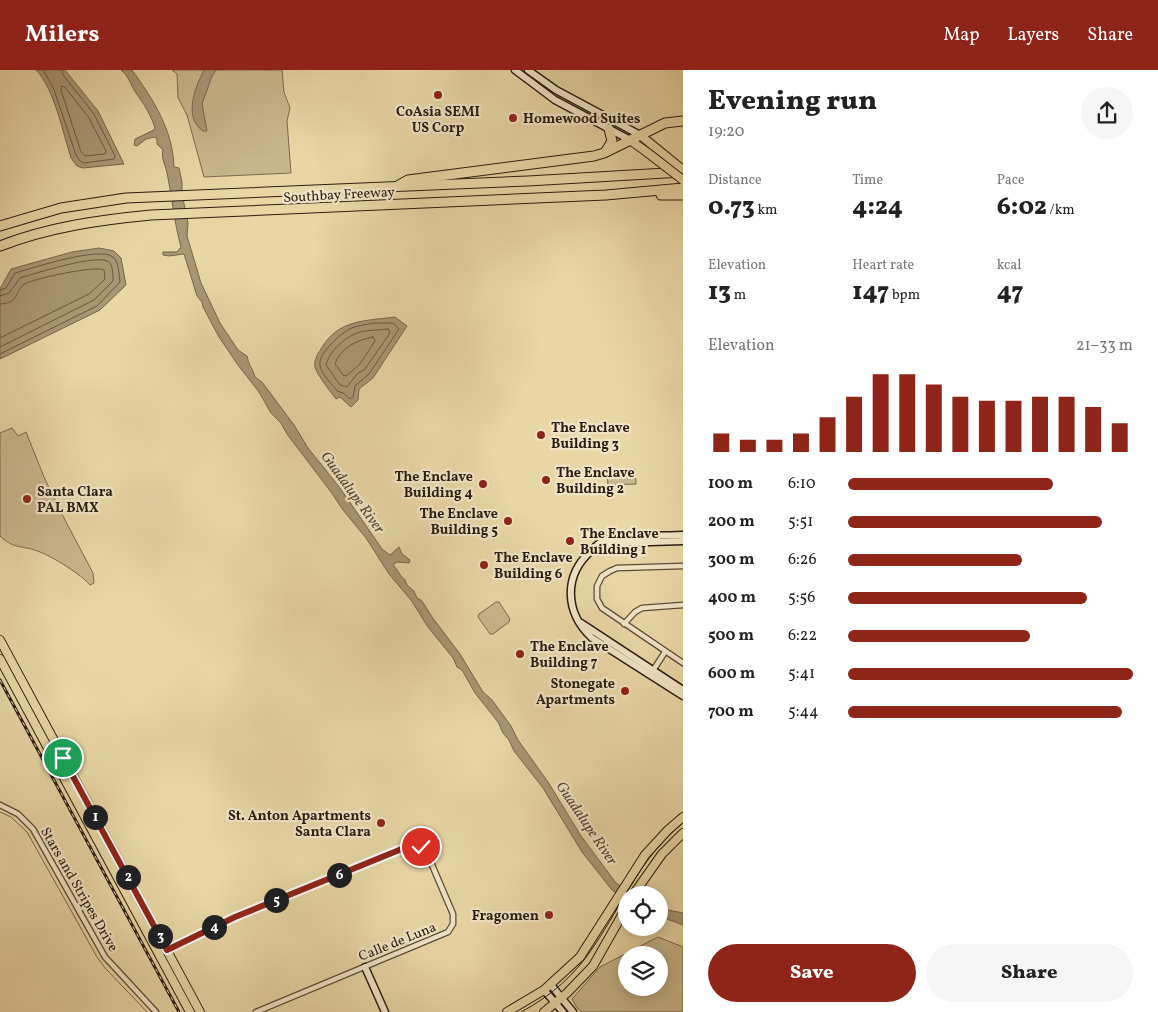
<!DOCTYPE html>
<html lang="en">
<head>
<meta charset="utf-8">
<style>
  :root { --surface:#fff; --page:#f6f6f6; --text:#222; --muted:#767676; --accent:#8f2418 }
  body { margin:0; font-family:Vollkorn,serif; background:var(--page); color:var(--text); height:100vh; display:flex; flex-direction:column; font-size:19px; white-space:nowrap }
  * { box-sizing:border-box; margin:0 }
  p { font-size:16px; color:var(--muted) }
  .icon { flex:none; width:28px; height:28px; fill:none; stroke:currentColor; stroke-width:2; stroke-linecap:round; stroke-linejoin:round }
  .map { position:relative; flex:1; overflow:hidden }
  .drawer { display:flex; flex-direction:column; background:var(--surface); width:475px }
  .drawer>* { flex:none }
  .tools { position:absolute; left:618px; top:816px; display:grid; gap:10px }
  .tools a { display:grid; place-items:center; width:50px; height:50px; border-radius:50%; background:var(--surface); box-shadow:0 2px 12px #0003; font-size:25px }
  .pin { position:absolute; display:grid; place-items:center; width:42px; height:42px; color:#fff; margin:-21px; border:2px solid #fff; border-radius:50%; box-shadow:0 1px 5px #0007 }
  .km { position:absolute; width:25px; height:25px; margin:-12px; border-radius:50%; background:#222; color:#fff; font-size:14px; line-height:25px; text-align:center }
  .round { display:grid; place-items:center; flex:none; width:52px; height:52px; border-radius:26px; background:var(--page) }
  .head { display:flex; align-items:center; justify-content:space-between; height:85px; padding:0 25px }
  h1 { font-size:28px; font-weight:800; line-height:38px }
  .stats { display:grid; grid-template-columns:repeat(3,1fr); gap:8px; height:85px; padding:5px 25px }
  .stats div { display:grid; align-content:center }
  .stats b { font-size:25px; font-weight:800 }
  .stats small { font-size:14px; font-weight:400 }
  .stats p { font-size:14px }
  .chart { height:140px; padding:10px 25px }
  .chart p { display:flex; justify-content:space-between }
  .chart svg { width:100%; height:90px; margin-top:5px; stroke:var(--accent); stroke-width:6 }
  .button { display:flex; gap:10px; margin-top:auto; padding:10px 25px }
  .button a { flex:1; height:58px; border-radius:30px; background:var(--accent); color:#fff; font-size:20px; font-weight:800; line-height:58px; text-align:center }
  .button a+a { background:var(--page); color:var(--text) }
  ul { padding:0 25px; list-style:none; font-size:16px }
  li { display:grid; grid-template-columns:80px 60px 1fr; align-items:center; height:38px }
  li i { height:12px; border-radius:6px; background:var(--accent) }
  header { display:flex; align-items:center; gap:30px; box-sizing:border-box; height:70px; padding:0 25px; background:var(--accent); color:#fff }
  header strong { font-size:24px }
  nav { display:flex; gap:28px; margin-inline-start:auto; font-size:18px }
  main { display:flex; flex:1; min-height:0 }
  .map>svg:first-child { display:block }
</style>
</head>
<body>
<header>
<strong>Milers</strong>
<nav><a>Map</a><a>Layers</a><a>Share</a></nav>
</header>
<main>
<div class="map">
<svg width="683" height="942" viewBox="0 0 683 942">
  <rect width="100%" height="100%" fill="#e8d6a5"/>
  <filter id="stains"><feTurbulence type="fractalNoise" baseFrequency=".004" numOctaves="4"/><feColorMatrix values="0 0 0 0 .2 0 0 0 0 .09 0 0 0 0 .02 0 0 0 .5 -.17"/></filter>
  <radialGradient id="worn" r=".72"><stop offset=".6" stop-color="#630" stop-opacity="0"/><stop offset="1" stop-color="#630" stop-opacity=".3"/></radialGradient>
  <g fill="#c8b78c" stroke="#796a4e" fill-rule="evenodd">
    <polygon points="172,0 282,0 284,22 290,38 287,51 291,103 204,107 187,45 178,28 177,4"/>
    <path d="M12 358 18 366 26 362 44 407 65 450 93 503 94 513 90 515C82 505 53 487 40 482 24 475 14 480 0 466V363Z"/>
    <polygon points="635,399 636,414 608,415 607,401"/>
    <polygon points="496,532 499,532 510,549 509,552 493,564 490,564 478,547 479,544"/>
    <path d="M658 867 683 877V942H582L577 938 572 929 600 897ZM626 885H659V918H626Z"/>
  </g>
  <g fill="#a79773" stroke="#75664c">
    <path d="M36 0H65L98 41 124 94 83 98 77 96 71 88C63 63 54 18 36 0Z"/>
    <path d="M121 0H132C153 29 173 60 174 97L179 98 182 112V124L188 153 187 166 201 213 220 253 238 280 247 286C248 294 253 299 255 307L262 312 294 355 308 378 340 418 382 479 390 485 399 477 402 484 410 490 409 493 397 492 393 495C398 500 400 506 405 510L407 515 414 521 417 528 422 531 432 547 460 584 483 622 492 630 511 656 518 670 548 712 581 766 616 813 634 825H626V829L612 820 582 782 543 718 514 681 509 670 503 663 498 652 475 623 462 600 457 597 453 588 428 557 411 530 389 504 366 468 343 440 331 422 287 364 281 353 271 343 259 322 238 295 219 267 203 237 202 232 197 226 184 184 169 186 163 185V182H177L181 177C174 152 172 127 167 103 165 94 161 88 163 80L157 74V69L154 67 146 69 137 76 134 75 135 69 154 60 155 58C151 45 144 34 136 23 131 16 129 6 121 0Z"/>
    <path d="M204 0H216L212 6 202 34 207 61H203C183 47 195 18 204 0Z"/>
    <polygon points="99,178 114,181 121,188 126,215 100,240 0,289 0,219 11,199 72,182"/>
    <path d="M395 247 407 256 373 308 359 319 358 330 351 337 340 327 336 329C331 322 317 305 315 297 314 290 317 285 321 279 338 249 366 251 395 247Z"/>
    <polygon points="659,835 668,840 683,843 683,855 659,846"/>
  </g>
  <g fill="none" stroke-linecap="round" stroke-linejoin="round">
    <g stroke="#685a42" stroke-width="1">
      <polyline points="43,0 53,17 76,85 80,91 84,93 114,89 115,86 94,44 63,5 62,0"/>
      <polygon points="62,16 65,17 89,48 106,81 105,84 85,86 81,82 61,20"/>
      <path d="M0 220 6 218 15 203C33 198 99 176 113 187 119 192 119 205 120 212L97 236 0 284"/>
      <path d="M0 226 9 223 20 208C33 204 99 183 109 192 113 195 113 207 113 211L94 230 0 277"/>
      <path d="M0 234C19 233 14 224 23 215 30 209 97 195 104 200L105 209 89 224 0 268"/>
      <path d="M374 253H393L399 259 369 304 355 316 353 327 350 329 343 323 337 321C332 314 321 304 320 295 318 284 339 265 348 260 356 255 365 255 374 253Z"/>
      <path d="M388 259 390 263 365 299 357 304 347 317 340 315 326 295C329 281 346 266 360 262 369 260 378 260 388 259Z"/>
      <path d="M373 267 375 271 360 294 346 306 343 305 335 294C340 278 357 270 373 267Z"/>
    </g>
    <polyline stroke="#75664c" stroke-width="1" points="0,742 11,747 27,762 97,887 105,898 147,942"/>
    <defs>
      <g id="street">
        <polyline points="683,496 617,498 610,501 602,506 597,516 597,529 602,538 683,593"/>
        <polyline points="624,554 635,542 642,538 683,535"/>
        <polyline points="652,602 665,582"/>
        <polyline points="0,735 18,744 33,759 105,887 156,942"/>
        <polyline points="165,881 236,847 409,776 421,777 426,781 453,844 453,854 448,862 256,942"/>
      </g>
      <g id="secondary">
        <polyline points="515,0 555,30 630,70"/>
        <polyline points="528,0 556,20 640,65"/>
        <path d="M683 465C664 466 618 465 603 471 598 473 595 478 591 481 563 506 565 543 592 568L683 626"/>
        <polyline points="595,477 619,473 683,471"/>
        <polyline points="581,553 683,620"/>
        <polyline points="365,897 385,942"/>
        <polyline points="551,915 573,942"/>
        <polyline points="544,920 563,942"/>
      </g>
      <g id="primary">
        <polyline points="640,65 683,100"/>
        <polyline points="630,70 648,83"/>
        <polyline points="0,570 200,942"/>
        <polyline points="0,589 190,942"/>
        <polyline points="633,825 662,784 683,763"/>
        <polyline points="507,942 544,920 580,887 645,785 668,760 683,747"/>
        <polyline points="544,942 567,923 593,896 626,838"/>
      </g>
      <g id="highway">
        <polyline points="606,81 612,71 609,59"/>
        <polyline points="399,115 408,110 594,86 604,83 665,53 683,51"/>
        <polyline points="661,125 683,125"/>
        <polyline points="0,156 61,138 126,128 528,111 683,102"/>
        <path d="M0 176C49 157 99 150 151 145L606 125 683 118"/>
      </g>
    </defs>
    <use href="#street" stroke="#5a4b36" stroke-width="7"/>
    <use href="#secondary" stroke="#2a1d11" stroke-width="9"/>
    <use href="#primary" stroke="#2a1d11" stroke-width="10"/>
    <use href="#highway" stroke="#2a1d11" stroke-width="11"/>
    <use href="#street" stroke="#f0e4c4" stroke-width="4.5"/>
    <use href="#secondary" stroke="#f0e4c4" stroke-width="6"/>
    <use href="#primary" stroke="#e8d6a5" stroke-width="8"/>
    <use href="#highway" stroke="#e8d6a5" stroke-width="9"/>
    <path stroke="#2a1d11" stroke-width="1" d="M521 942C550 927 576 904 594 876 624 832 639 789 683 753"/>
    <defs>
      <polyline id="rail" points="0,610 179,942"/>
    </defs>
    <use href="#rail" stroke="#2a1d11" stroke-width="3"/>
    <use href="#rail" stroke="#f0e4c4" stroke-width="1" stroke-dasharray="4" stroke-linecap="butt"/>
    <defs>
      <polyline id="primary-bridge" points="648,83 683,110"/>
    </defs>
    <use href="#primary-bridge" stroke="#2a1d11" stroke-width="10" stroke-linecap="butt"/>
    <use href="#primary-bridge" stroke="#e8d6a5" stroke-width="8"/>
  </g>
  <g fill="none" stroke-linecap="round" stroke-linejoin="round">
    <defs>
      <polyline id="route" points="63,688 167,880 235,847 409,776 421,777"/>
    </defs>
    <use href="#route" stroke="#fff" stroke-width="10"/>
    <use href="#route" stroke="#8f2418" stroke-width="6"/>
  </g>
  <g fill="#8f2418" stroke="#f0e4c4" stroke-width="2">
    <circle cx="438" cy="25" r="5"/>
    <circle cx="513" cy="48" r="5"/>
    <circle cx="541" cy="365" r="5"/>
    <circle cx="546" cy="410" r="5"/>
    <circle cx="483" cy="414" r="5"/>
    <circle cx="27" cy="429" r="5"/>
    <circle cx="508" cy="451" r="5"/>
    <circle cx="570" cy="471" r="5"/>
    <circle cx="484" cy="495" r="5"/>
    <circle cx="520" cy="584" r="5"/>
    <circle cx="625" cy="621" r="5"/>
    <circle cx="381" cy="753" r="5"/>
    <circle cx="549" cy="845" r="5"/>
  </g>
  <g text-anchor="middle" stroke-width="4.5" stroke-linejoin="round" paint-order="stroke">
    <g font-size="14" font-weight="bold" fill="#2a1d11" stroke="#f0e4c4" text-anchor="start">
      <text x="438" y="46" text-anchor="middle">CoAsia SEMI<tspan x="438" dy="16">US Corp</tspan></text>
      <text x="523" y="53">Homewood Suites</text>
      <text x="551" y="362">The Enclave<tspan x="551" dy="16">Building 3</tspan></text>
      <text x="556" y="407">The Enclave<tspan x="556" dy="16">Building 2</tspan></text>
      <text x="473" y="411" text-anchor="end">The Enclave<tspan x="473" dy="16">Building 4</tspan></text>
      <text x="37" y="426">Santa Clara<tspan x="37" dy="16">PAL BMX</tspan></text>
      <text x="498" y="448" text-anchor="end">The Enclave<tspan x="498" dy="16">Building 5</tspan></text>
      <text x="580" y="468">The Enclave<tspan x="580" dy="16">Building 1</tspan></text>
      <text x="494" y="492">The Enclave<tspan x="494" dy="16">Building 6</tspan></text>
      <text x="530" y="581">The Enclave<tspan x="530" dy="16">Building 7</tspan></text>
      <text x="615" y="618" text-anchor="end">Stonegate<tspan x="615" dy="16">Apartments</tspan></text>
      <text x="371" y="750" text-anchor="end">St. Anton Apartments<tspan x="371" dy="16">Santa Clara</tspan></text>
      <text x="539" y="850" text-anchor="end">Fragomen</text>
    </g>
    <g font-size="14" fill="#2a1d11" stroke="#f0e4c4">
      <text transform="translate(339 124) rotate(-3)" y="5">Southbay Freeway</text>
      <text transform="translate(80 819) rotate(60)" y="5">Stars and Stripes Drive</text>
      <text transform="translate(397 871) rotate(-22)" y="5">Calle de Luna</text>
    </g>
    <g font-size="15" font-style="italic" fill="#564833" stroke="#f0e4c4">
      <text transform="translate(353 422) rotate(54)" y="5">Guadalupe River</text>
      <text transform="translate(587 753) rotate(56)" y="5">Guadalupe River</text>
    </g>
  </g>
  <rect width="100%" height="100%" filter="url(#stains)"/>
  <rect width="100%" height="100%" fill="url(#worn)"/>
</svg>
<div class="tools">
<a><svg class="icon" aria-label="locate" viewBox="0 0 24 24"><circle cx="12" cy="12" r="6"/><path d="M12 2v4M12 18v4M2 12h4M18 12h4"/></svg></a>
<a><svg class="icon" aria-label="layers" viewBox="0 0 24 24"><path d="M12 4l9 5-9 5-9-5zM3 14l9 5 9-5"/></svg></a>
</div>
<div class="pin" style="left:63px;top:688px;background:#1e9e55"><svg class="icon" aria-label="arrive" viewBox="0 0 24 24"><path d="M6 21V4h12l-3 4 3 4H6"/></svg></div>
<div class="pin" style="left:421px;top:777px;background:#d93025"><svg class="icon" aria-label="check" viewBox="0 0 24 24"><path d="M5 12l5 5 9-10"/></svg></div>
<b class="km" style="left:95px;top:747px">1</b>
<b class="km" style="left:128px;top:807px">2</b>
<b class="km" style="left:160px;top:866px">3</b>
<b class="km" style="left:214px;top:857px">4</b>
<b class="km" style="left:276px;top:830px">5</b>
<b class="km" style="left:339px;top:805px">6</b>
</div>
<section class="drawer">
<div class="head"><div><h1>Evening run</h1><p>19:20</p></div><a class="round"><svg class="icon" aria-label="share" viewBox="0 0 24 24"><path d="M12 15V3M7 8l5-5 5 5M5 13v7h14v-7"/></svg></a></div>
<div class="stats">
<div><p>Distance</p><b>0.73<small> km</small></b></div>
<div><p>Time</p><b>4:24</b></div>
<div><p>Pace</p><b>6:02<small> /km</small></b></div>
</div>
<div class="stats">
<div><p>Elevation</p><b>13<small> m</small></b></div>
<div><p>Heart rate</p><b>147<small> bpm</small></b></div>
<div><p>kcal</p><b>47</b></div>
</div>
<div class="chart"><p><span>Elevation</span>21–33 m</p>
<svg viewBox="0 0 160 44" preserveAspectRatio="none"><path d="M5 44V35M15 44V38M25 44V38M35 44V35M45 44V27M55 44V17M65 44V6M75 44V6M85 44V11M95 44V17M105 44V19M115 44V19M125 44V17M135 44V17M145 44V22M155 44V30"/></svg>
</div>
<ul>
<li><b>100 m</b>6:10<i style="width:72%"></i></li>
<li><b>200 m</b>5:51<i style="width:89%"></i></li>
<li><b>300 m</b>6:26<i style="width:61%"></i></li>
<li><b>400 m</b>5:56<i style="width:84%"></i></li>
<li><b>500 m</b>6:22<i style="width:64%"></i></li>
<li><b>600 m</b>5:41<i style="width:100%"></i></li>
<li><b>700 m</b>5:44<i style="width:96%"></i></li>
</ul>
<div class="button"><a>Save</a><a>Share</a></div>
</section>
</main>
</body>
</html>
